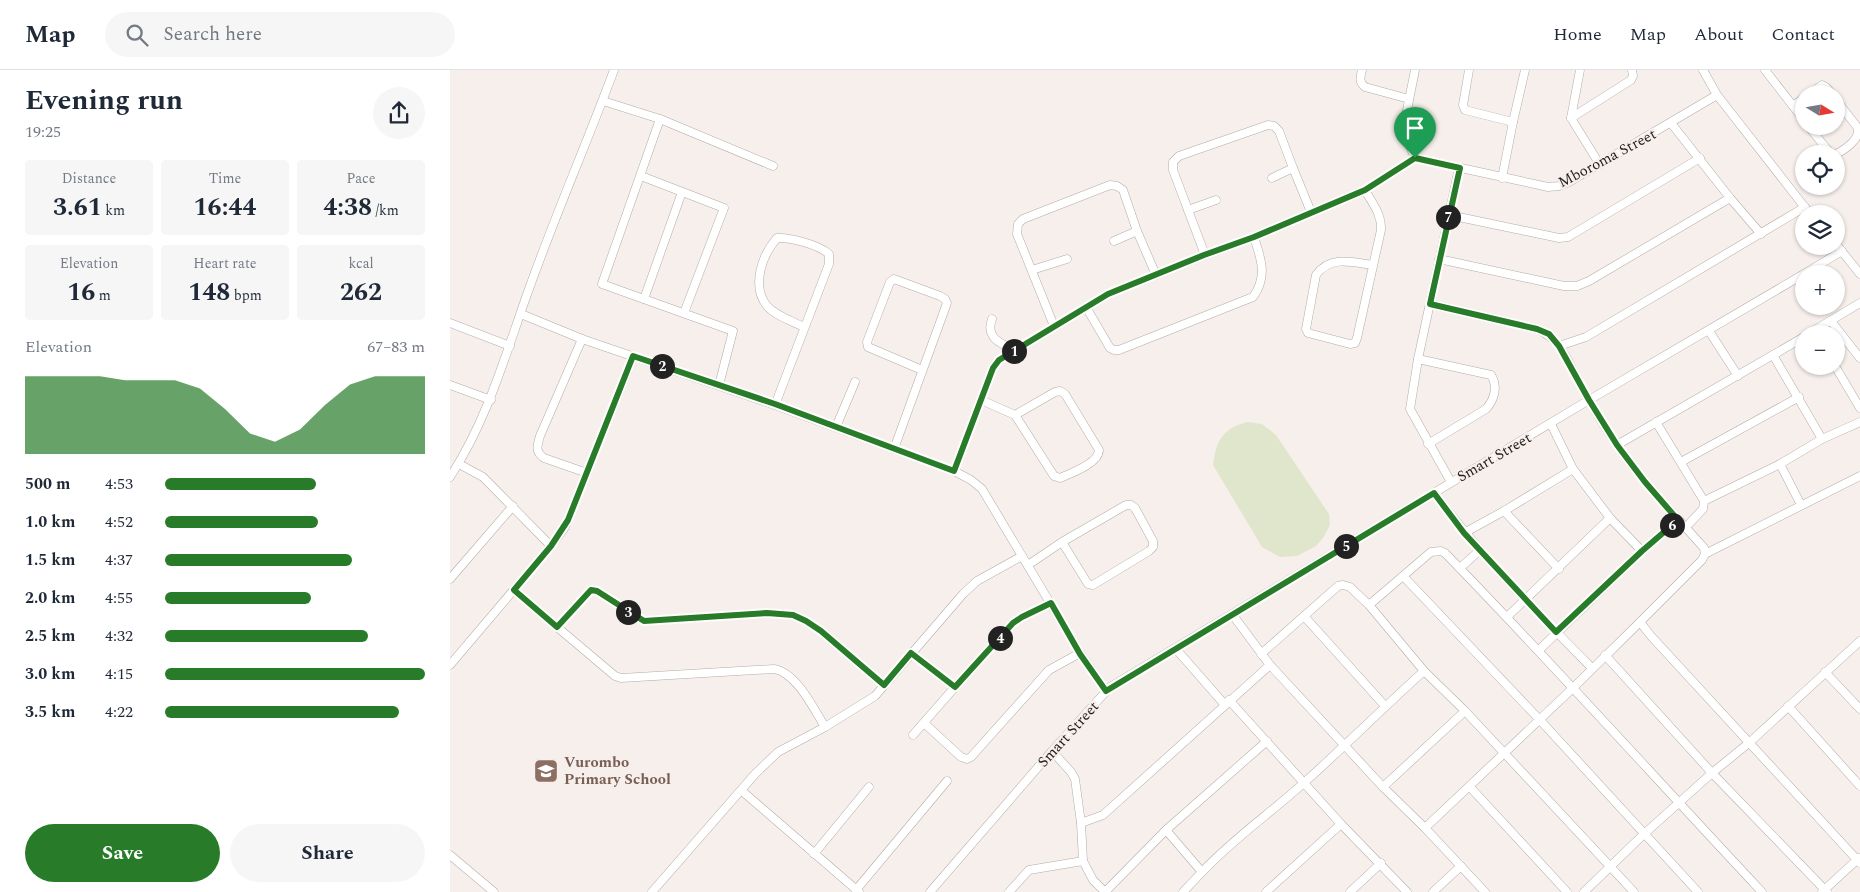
<!DOCTYPE html>
<html lang="en">
<head>
<meta charset="utf-8">
<style>
  :root { --surface:#fff; --page:#f6f6f7; --text:#1f2937; --muted:#747a83; --line:#e0e1e3; --accent:#287c29 }
  body { margin:0; font-family:Spectral,serif; background:var(--page); color:var(--text); height:100vh; display:flex; flex-direction:column; font-size:19px; white-space:nowrap }
  * { box-sizing:border-box; margin:0 }
  p { font-size:16px; color:var(--muted) }
  .icon { flex:none; width:28px; height:28px; fill:none; stroke:currentColor; stroke-width:2; stroke-linecap:round; stroke-linejoin:round }
  .map { position:relative; flex:1; overflow:hidden }
  .panel { display:flex; flex-direction:column; background:var(--surface); width:450px }
  .panel>* { flex:none }
  .needle { width:32px; rotate:101deg }
  .fabs { position:absolute; left:1345px; top:15px; display:grid; gap:10px }
  .fabs a { display:grid; place-items:center; width:50px; height:50px; border-radius:50%; background:var(--surface); box-shadow:0 1px 4px #0004; font-size:25px }
  .pin { position:absolute; display:grid; place-items:center; width:42px; height:42px; color:#fff; margin:-51px -21px; border-radius:50% 50% 50% 0; rotate:-45deg; box-shadow:0 0 5px #0007 }
  .pin .icon { rotate:45deg }
  .km { position:absolute; width:25px; height:25px; margin:-12px; border-radius:50%; background:#222; color:#fff; font-size:14px; line-height:25px; text-align:center }
  .round { display:grid; place-items:center; flex:none; width:52px; height:52px; border-radius:26px; background:var(--page) }
  .head { display:flex; align-items:center; justify-content:space-between; height:85px; padding:0 25px }
  h1 { font-size:28px; font-weight:700; line-height:38px }
  .metrics { display:grid; grid-template-columns:repeat(3,1fr); gap:8px; height:85px; padding:5px 25px }
  .metrics div { display:grid; align-content:center; border-radius:5px; background:var(--page); text-align:center }
  .metrics b { font-size:25px; font-weight:700 }
  .metrics small { font-size:14px; font-weight:400 }
  .metrics p { font-size:14px }
  .chart { height:140px; padding:10px 25px }
  .chart p { display:flex; justify-content:space-between }
  .chart svg { width:100%; height:90px; margin-top:5px; fill:var(--accent); opacity:.7 }
  .primary-button { display:flex; gap:10px; margin-top:auto; padding:10px 25px }
  .primary-button a { flex:1; height:58px; border-radius:30px; background:var(--accent); color:#fff; font-size:20px; font-weight:700; line-height:58px; text-align:center }
  .primary-button a+a { background:var(--page); color:var(--text) }
  ul { padding:0 25px; list-style:none; font-size:16px }
  li { display:grid; grid-template-columns:80px 60px 1fr; align-items:center; height:38px }
  li i { height:12px; border-radius:6px; background:var(--accent) }
  header { display:flex; align-items:center; gap:30px; box-sizing:border-box; height:70px; padding:0 25px; background:var(--surface); border-bottom:1px solid var(--line) }
  header strong { font-size:24px }
  nav { display:flex; gap:28px; margin-inline-start:auto; font-size:18px }
  .search { width:350px; height:45px; background:var(--page); display:flex; align-items:center; gap:12px; box-sizing:border-box; padding:0 18px; border-radius:28px; color:var(--muted); font-size:19px }
  main { display:flex; flex:1; min-height:0 }
  .map>svg:first-child { display:block }
</style>
</head>
<body>
<header>
<strong>Map</strong>
<div class="search"><svg class="icon" aria-label="search" viewBox="0 0 24 24"><circle cx="10" cy="10" r="6"/><path d="M15 15l6 6"/></svg>Search here</div>
<nav><a>Home</a><a>Map</a><a>About</a><a>Contact</a></nav>
</header>
<main>
<section class="panel">
<div class="head"><div><h1>Evening run</h1><p>19:25</p></div><a class="round"><svg class="icon" aria-label="share" viewBox="0 0 24 24"><path d="M12 15V3M7 8l5-5 5 5M5 13v7h14v-7"/></svg></a></div>
<div class="metrics">
<div><p>Distance</p><b>3.61<small> km</small></b></div>
<div><p>Time</p><b>16:44</b></div>
<div><p>Pace</p><b>4:38<small> /km</small></b></div>
</div>
<div class="metrics">
<div><p>Elevation</p><b>16<small> m</small></b></div>
<div><p>Heart rate</p><b>148<small> bpm</small></b></div>
<div><p>kcal</p><b>262</b></div>
</div>
<div class="chart"><p><span>Elevation</span>67–83 m</p>
<svg viewBox="0 0 160 44" preserveAspectRatio="none"><path d="M0 44V6L10 6L20 6L30 6L40 8L50 8L60 8L70 12L80 22L90 34L100 38L110 32L120 20L130 10L140 6L150 6L160 6V44z"/></svg>
</div>
<ul>
<li><b>500 m</b>4:53<i style="width:58%"></i></li>
<li><b>1.0 km</b>4:52<i style="width:59%"></i></li>
<li><b>1.5 km</b>4:37<i style="width:72%"></i></li>
<li><b>2.0 km</b>4:55<i style="width:56%"></i></li>
<li><b>2.5 km</b>4:32<i style="width:78%"></i></li>
<li><b>3.0 km</b>4:15<i style="width:100%"></i></li>
<li><b>3.5 km</b>4:22<i style="width:90%"></i></li>
</ul>
<div class="primary-button"><a>Save</a><a>Share</a></div>
</section>
<div class="map">
<svg width="1410" height="822" viewBox="0 0 1410 822">
  <rect width="100%" height="100%" fill="#f7efeb"/>
  <path fill="#e0e6cb" d="M798 352 812 354 826 365 879 444 880 455 873 468 866 476 847 486 830 487 812 477 763 395C766 370 773 358 798 352Z"/>
  <g fill="none" stroke-linecap="round" stroke-linejoin="round">
    <defs>
      <g id="minor">
        <path d="M912 0C910 8 909 12 915 17L959 29"/>
        <polyline points="1019,0 1013,35 1015,40 1063,52"/>
        <polyline points="1253,0 1267,25 1360,144"/>
        <polyline points="1315,0 1354,50"/>
        <polyline points="1360,24 1372,15 1376,17 1382,24"/>
        <path d="M1386 30 1408 58C1410 69 1396 79 1386 84"/>
        <polyline points="153,31 210,49 152,214 283,261 269,315"/>
        <polyline points="1343,36 1354,28"/>
        <polyline points="1121,48 1130,0"/>
        <polyline points="210,49 323,96"/>
        <polyline points="1221,53 1280,128 1311,164"/>
        <polyline points="1358,56 1381,84"/>
        <polyline points="965,88 956,67 954,55 965,0"/>
        <polyline points="1150,95 1121,48 1181,10 1183,6 1182,0"/>
        <polyline points="191,106 274,138 234,243"/>
        <polyline points="822,108 843,98"/>
        <polyline points="1052,108 1063,52 1075,0"/>
        <path d="M915 120C922 133 932 144 931 160L907 268 905 273 900 274 858 263 856 259 866 205C880 185 902 192 922 195"/>
        <polyline points="738,140 766,130"/>
        <polyline points="999,145 1109,168 1118,167 1250,88"/>
        <polyline points="664,171 687,161"/>
        <polyline points="1386,174 1410,204"/>
        <polyline points="755,185 723,100 723,92 729,86 818,55 824,56 829,61 843,98 861,142"/>
        <polyline points="989,189 1114,216 1127,216 1139,211 1280,128"/>
        <polyline points="582,200 617,189"/>
        <polyline points="1354,204 1392,181"/>
        <polyline points="194,229 232,122"/>
        <path d="M980 234 1087 259C1110 269 1116 287 1127 308 1139 331 1152 355 1168 376 1193 413 1224 444 1254 478L1255 484 1252 490 1190 552 1201 566 1410 793"/>
        <path d="M636 237 660 278 664 280H669L803 227C818 206 811 189 804 167"/>
        <polyline points="71,244 132,269 325,335 504,401 521,410 532,419 630,583 656,621"/>
        <path d="M542 249C535 268 551 274 565 280"/>
        <polyline points="1381,251 1410,288"/>
        <polyline points="0,253 60,276"/>
        <polyline points="604,256 567,164 568,154 573,149 660,115 667,116 673,120 687,161 706,205"/>
        <polyline points="1259,261 1288,306"/>
        <polyline points="1358,264 1410,233"/>
        <path d="M132 269 90 366C87 376 85 382 94 388L137 403"/>
        <polyline points="1109,276 1136,267 1355,137"/>
        <polyline points="1323,285 1372,369"/>
        <path d="M968 289 1041 305C1048 316 1045 329 1036 339L978 374"/>
        <polyline points="1385,296 1410,338"/>
        <polyline points="0,315 41,330"/>
        <path d="M531 330 565 345 604 406 610 408C622 403 649 393 649 380L615 324 610 321 605 322 565 345"/>
        <path d="M325 335 379 194V184C369 175 340 167 327 168 312 185 301 216 317 236 326 246 342 251 354 257"/>
        <polyline points="1206,352 1254,431"/>
        <polyline points="1101,354 1123,399 1160,448 1192,481"/>
        <polyline points="386,357 405,312"/>
        <polyline points="1167,375 1354,267"/>
        <polyline points="444,379 497,233 495,229 490,226 444,209 440,212 417,272 418,277 472,300"/>
        <polyline points="1231,392 1349,327"/>
        <polyline points="9,394 33,407 101,476"/>
        <polyline points="1330,394 1351,435"/>
        <polyline points="504,401 543,298 549,290 658,224 755,185 804,167 915,120 965,88 1098,117 1109,116 1119,112 1267,25"/>
        <path d="M0 407C35 354 53 293 74 233 101 155 135 78 164 0"/>
        <polyline points="1001,412 960,339 968,289 1009,98"/>
        <path d="M984 423C1031 485 1086 542 1142 598"/>
        <polyline points="1054,441 1109,499"/>
        <polyline points="1236,457 1253,439 1254,431 1330,394 1372,369 1410,352"/>
        <polyline points="1014,463 1054,441 1123,399"/>
        <polyline points="1255,484 1410,406"/>
        <polyline points="578,495 612,472 676,435 681,435 685,438 703,471 703,477 699,481 643,515 638,514 612,472"/>
        <polyline points="1010,498 1030,480"/>
        <polyline points="953,506 1089,649 1248,822"/>
        <polyline points="0,509 63,436"/>
        <polyline points="64,520 107,557"/>
        <path d="M919 535 981 482 991 481 995 483C1103 594 1206 709 1312 822"/>
        <polyline points="782,544 820,595 933,717 975,758 1035,822"/>
        <polyline points="854,546 935,636"/>
        <polyline points="1057,547 1160,448"/>
        <polyline points="726,579 775,635"/>
        <polyline points="1089,580 1192,481 1228,450"/>
        <polyline points="461,583 505,617 563,553 572,547 601,533"/>
        <polyline points="811,584 888,516 893,515 900,517 919,535 974,601 1015,641 1184,822"/>
        <polyline points="1155,585 1262,703 1377,822"/>
        <polyline points="0,595 101,476 115,457 183,287"/>
        <polyline points="1375,602 1410,639"/>
        <polyline points="779,630 891,754 957,822"/>
        <polyline points="1338,636 1410,716"/>
        <polyline points="474,653 511,687 517,689 521,687 599,600 630,583"/>
        <path d="M375 657C364 639 346 602 324 599L171 608 165 606 107 557 141 520 147 521 194 551 317 543 343 545 356 551 371 561 434 615"/>
        <polyline points="463,665 505,617"/>
        <polyline points="602,681 621,702 625,709 631,753 633,791 643,810 655,822"/>
        <polyline points="933,717 1015,641"/>
        <polyline points="1020,717 1117,822"/>
        <polyline points="292,721 409,822"/>
        <polyline points="631,753 653,745 820,595"/>
        <polyline points="975,758 1123,618 1190,552"/>
        <polyline points="716,760 817,671"/>
        <polyline points="364,784 419,717"/>
        <polyline points="0,785 44,822"/>
        <path d="M752 802C784 768 822 742 856 711 896 675 934 637 974 601"/>
        <polyline points="406,820 497,711"/>
        <polyline points="202,822 305,704 328,682 375,657 425,626 513,524 527,511 572,486"/>
        <polyline points="480,822 602,681 660,617 1139,330 1354,204"/>
        <polyline points="559,822 579,800 633,791"/>
        <polyline points="655,822 716,760 752,802 733,822"/>
        <polyline points="816,822 891,754"/>
        <polyline points="900,822 931,793"/>
        <polyline points="983,822 1011,796"/>
        <polyline points="1134,822 1194,764 1262,703 1300,672 1410,571"/>
        <polyline points="1372,822 1409,788"/>
      </g>
    </defs>
    <use href="#minor" stroke="#b3aca8" stroke-width="9"/>
    <use href="#minor" stroke="#fff" stroke-width="8"/>
  </g>
  <g fill="none" stroke-linecap="round" stroke-linejoin="round">
    <defs>
      <polygon id="route" points="965,88 1010,98 980,234 1087,259 1099,264 1109,276 1139,330 1167,375 1195,412 1228,450 1192,481 1106,562 1014,463 984,423 656,621 630,584 601,533 572,547 563,553 505,617 461,583 434,615 371,561 356,551 343,545 317,543 194,551 147,521 141,520 107,557 64,520 101,476 118,450 183,286 325,334 504,401 543,298 549,290 658,224 754,185 804,167 915,120"/>
    </defs>
    <use href="#route" stroke="#fff" stroke-width="10"/>
    <use href="#route" stroke="#287c29" stroke-width="6"/>
  </g>
  <defs>
    <symbol id="school-square" viewBox="-11 -11 22 22"><rect x="-9" y="-9" width="18" height="18" rx="4" fill="#8d6e63" stroke="#f7efeb"/><path d="M0-5L7-2L0 1L-7-2ZM-4 1L0 2.5L4 1V4Q0 6-4 4Z" fill="#fff"/></symbol>
  </defs>
  <g fill-rule="evenodd">
    <use href="#school-square" x="82" y="687" width="28" height="28"/>
  </g>
  <g text-anchor="middle" stroke-width="4.5" stroke-linejoin="round" paint-order="stroke">
    <g font-size="15" fill="#1e1b1a" stroke="#f7efeb">
      <text transform="translate(1157 88) rotate(-28)" y="5">Mboroma Street</text>
      <text transform="translate(1044 387) rotate(-30)" y="5">Smart Street</text>
      <text transform="translate(618 664) rotate(-48)" y="5">Smart Street</text>
    </g>
    <g font-size="15" font-weight="bold" fill="#785e54" stroke="#f7efeb" text-anchor="start">
      <text x="114" y="697">Vurombo<tspan x="114" dy="17">Primary School</tspan></text>
    </g>
  </g>
</svg>
<div class="fabs">
<a><svg class="needle" viewBox="-14 -14 28 28"><path d="M0-13l5 13h-10z" fill="#e53935"/><path d="M0 13l5-13h-10z" fill="#747a83"/></svg></a>
<a><svg class="icon" aria-label="locate" viewBox="0 0 24 24"><circle cx="12" cy="12" r="6"/><path d="M12 2v4M12 18v4M2 12h4M18 12h4"/></svg></a>
<a><svg class="icon" aria-label="layers" viewBox="0 0 24 24"><path d="M12 4l9 5-9 5-9-5zM3 14l9 5 9-5"/></svg></a>
<a>+</a>
<a>−</a>
</div>
<div class="pin" style="left:965px;top:88px;background:#1e9e55"><svg class="icon" aria-label="arrive" viewBox="0 0 24 24"><path d="M6 21V4h12l-3 4 3 4H6"/></svg></div>
<b class="km" style="left:564px;top:281px">1</b>
<b class="km" style="left:212px;top:296px">2</b>
<b class="km" style="left:178px;top:542px">3</b>
<b class="km" style="left:550px;top:568px">4</b>
<b class="km" style="left:896px;top:476px">5</b>
<b class="km" style="left:1222px;top:455px">6</b>
<b class="km" style="left:998px;top:147px">7</b>
</div>
</main>
</body>
</html>
